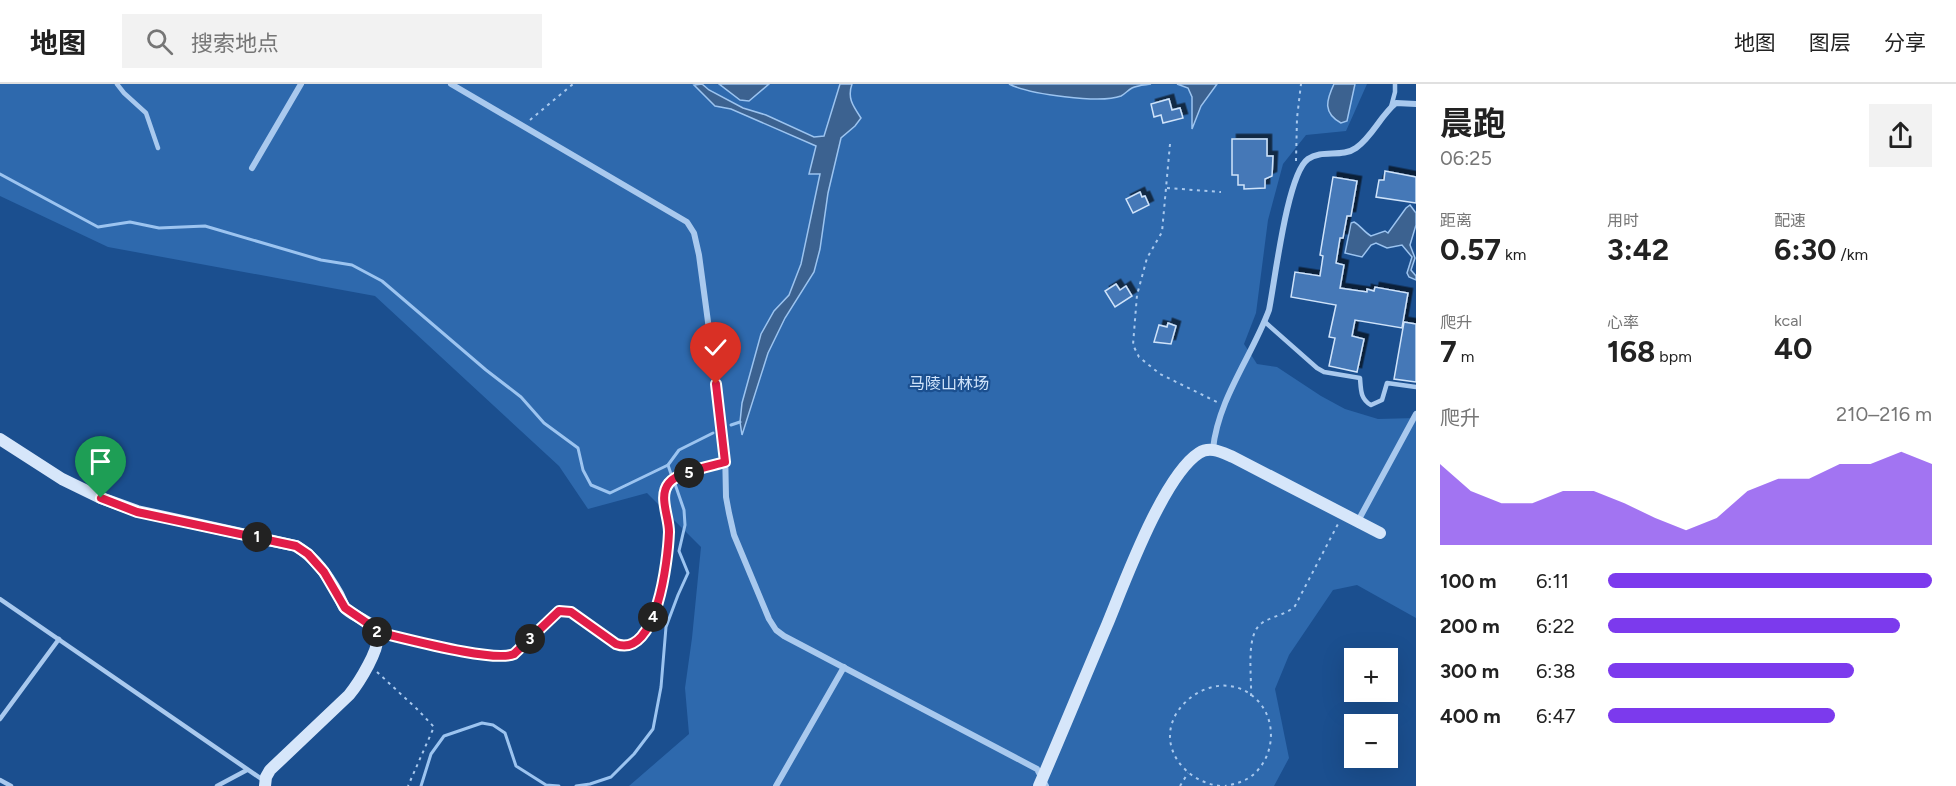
<!DOCTYPE html>
<html lang="zh">
<head>
<meta charset="utf-8">
<style>
  :root { --surface:#fff; --page:#f2f2f2; --text:#222; --muted:#767676; --line:#e0e0e0; --accent:#7c3aed }
  body { margin:0; font-family:Figtree,"Noto Sans SC",sans-serif; background:var(--page); color:var(--text); height:100vh; display:flex; flex-direction:column; font-size:22px; white-space:nowrap }
  * { box-sizing:border-box; margin:0 }
  p { font-size:20px; color:var(--muted) }
  .icon { flex:none; width:33px; height:33px; fill:none; stroke:currentColor; stroke-width:2; stroke-linecap:round; stroke-linejoin:round }
  .map { position:relative; flex:1; overflow:hidden }
  .drawer { display:flex; flex-direction:column; background:var(--surface); width:540px }
  .drawer>* { flex:none }
  .controls { position:absolute; left:1344px; top:564px; display:grid; gap:12px }
  .controls a { display:grid; place-items:center; width:54px; height:54px; border-radius:0px; background:var(--surface); box-shadow:0 6px 24px #0002; font-size:30px }
  .pin { position:absolute; display:grid; place-items:center; width:51px; height:51px; color:#fff; margin:-62px -26px; border-radius:50% 50% 50% 0; rotate:-45deg; box-shadow:0 0 6px #0007 }
  .pin .icon { rotate:45deg }
  .km { position:absolute; width:30px; height:30px; margin:-15px; border-radius:50%; background:#222; color:#fff; font-size:16px; line-height:30px; text-align:center }
  .round { display:grid; place-items:center; flex:none; width:63px; height:63px; border-radius:0px; background:var(--page) }
  .headline { display:flex; align-items:center; justify-content:space-between; height:102px; padding:0 24px }
  h1 { font-size:33px; font-weight:700; line-height:45px }
  .figures { display:grid; grid-template-columns:repeat(3,1fr); gap:9px; height:102px; padding:6px 24px }
  .figures div { display:grid; align-content:center }
  .figures b { font-size:30px; font-weight:700 }
  .figures small { font-size:16px; font-weight:400 }
  .figures p { font-size:16px }
  .chart { height:168px; padding:12px 24px }
  .chart p { display:flex; justify-content:space-between }
  .chart svg { width:100%; height:108px; margin-top:6px; fill:var(--accent); opacity:.7 }
  ul { padding:0 24px; list-style:none; font-size:20px }
  li { display:grid; grid-template-columns:96px 72px 1fr; align-items:center; height:45px }
  li i { height:15px; border-radius:8px; background:var(--accent) }
  header { display:flex; align-items:center; gap:36px; box-sizing:border-box; height:84px; padding:0 30px; background:var(--surface); border-bottom:2px solid var(--line) }
  header strong { font-size:28px }
  nav { display:flex; gap:33px; margin-inline-start:auto; font-size:21px }
  .search { width:420px; height:54px; background:var(--page); display:flex; align-items:center; gap:15px; box-sizing:border-box; padding:0 21px; border-radius:0px; color:var(--muted); font-size:22px }
  main { display:flex; flex:1; min-height:0 }
  .map>svg:first-child { display:block }
</style>
</head>
<body>
<header>
<strong>地图</strong>
<div class="search"><svg class="icon" aria-label="search" viewBox="0 0 24 24"><circle cx="10" cy="10" r="6"/><path d="M15 15l6 6"/></svg>搜索地点</div>
<nav><a>地图</a><a>图层</a><a>分享</a></nav>
</header>
<main>
<div class="map">
<svg width="1416" height="702" viewBox="0 0 1416 702">
  <defs>
    <filter id="shadow"><feDropShadow dx="4.5" dy="-4.5" stdDeviation="0" flood-color="#0009"/></filter>
  </defs>
  <rect width="100%" height="100%" fill="#1b4f8f"/>
  <polygon fill="#2e69ad" points="0,0 1367,0 1346,47 1306,51 1283,80 1268,136 1256,229 1244,260 1257,280 1277,283 1321,312 1345,325 1378,335 1416,334 1416,534 1357,501 1333,506 1289,571 1275,605 1289,674 1274,702 629,702 689,650 685,604 692,554 701,463 647,409 588,425 559,382 375,212 108,163 0,112"/>
  <g fill="#3c6290" stroke="#9cc4f0" stroke-width="1.5">
    <path d="M702 0 709 6 743 24 766 31 814 53 824 52 840 0H852C847 14 853 22 861 34L855 42 841 54 828 109 820 165 814 188 785 234 768 269 742 351 740 338 742 319 761 250 774 227 789 211 801 180 820 90H809L816 62 731 25 715 22 694 1Z"/>
    <polygon points="719,0 769,0 749,17 740,16"/>
    <path d="M1009 0H1151C1145 1 1138 1 1132 4 1128 6 1125 10 1121 12 1100 20 1029 10 1009 0Z"/>
    <polygon points="1177,0 1217,0 1201,22 1192,45 1192,13 1188,4"/>
    <path d="M1334 0H1355L1347 37 1341 39C1323 29 1326 17 1334 0Z"/>
    <path d="M1410 121 1416 129V141L1410 161 1415 174 1411 186 1416 192V196L1409 193 1407 189 1412 173 1402 161 1387 164 1376 159 1371 161 1362 173 1345 169 1351 139 1354 138C1360 141 1364 148 1371 152L1385 147 1388 149 1406 124Z"/>
  </g>
  <g fill="none" stroke-linecap="round" stroke-linejoin="round">
    <g stroke="#9cc4f0" stroke-width="3">
      <polyline points="0,90 98,143 130,138 159,144 205,142 321,176 352,181 382,197 486,286 521,313 544,339 578,364 583,386 591,401 610,409 668,381"/>
      <polyline points="731,341 740,338"/>
      <polyline points="671,390 668,381 679,366 713,349"/>
      <polyline points="421,702 431,670 444,652 482,639 493,641 505,649 516,682 546,701 559,702"/>
      <polyline points="576,702 590,700 611,693 634,670 653,645 661,603 666,543 678,511 688,489 679,467 685,441 684,426 675,400"/>
    </g>
  </g>
  <g fill="#4478b7" stroke="#cfe3fa" stroke-width="1.5" filter="url(#shadow)">
    <polygon points="1169,15 1172,26 1180,24 1183,34 1163,39 1161,31 1154,33 1151,20"/>
    <polygon points="1232,55 1267,55 1267,72 1273,72 1272,92 1265,95 1265,104 1244,105 1244,101 1238,101 1238,91 1232,91"/>
    <polygon points="1385,87 1416,93 1416,119 1376,113 1379,96 1384,96"/>
    <polygon points="1333,93 1357,97 1351,132 1347,132 1343,154 1340,154 1336,179 1344,181 1340,204 1367,208 1367,205 1374,207 1375,203 1408,209 1402,244 1355,236 1352,252 1364,255 1357,288 1329,282 1335,254 1329,253 1336,221 1291,213 1295,188 1320,192 1323,172 1320,171"/>
    <polygon points="1140,108 1142,113 1145,112 1149,121 1133,129 1126,115"/>
    <polygon points="1116,200 1120,206 1126,202 1132,212 1115,223 1105,207"/>
    <polygon points="1404,238 1416,240 1416,298 1394,295"/>
    <polygon points="1168,239 1176,242 1171,260 1154,258 1159,241 1167,243"/>
  </g>
  <g fill="none" stroke-linecap="round" stroke-linejoin="round">
    <g stroke="#a9c9ee" stroke-width="2" stroke-dasharray="3 4.5" stroke-linecap="butt">
      <polyline points="530,36 573,0"/>
      <polyline points="1170,60 1162,148 1147,174 1137,211 1133,261 1139,273 1160,290 1217,318"/>
      <polyline points="1296,77 1297,34 1301,0"/>
      <polyline points="1167,104 1221,108"/>
      <path d="M388 551C414 556 495 579 514 570L559 527 571 528 616 560 624 563 636 560 649 543 657 523 669 447 664 408 670 396 717 380"/>
      <polyline points="377,588 417,625 434,643 408,702"/>
      <path d="M1251 612C1252 592 1245 550 1262 539 1272 532 1286 531 1295 522L1338 440"/>
      <polyline points="1180,702 1188,689"/>
      <path d="M1220 702C1186 698 1157 664 1176 630 1193 602 1232 590 1257 616 1277 636 1275 671 1254 690 1246 697 1236 700 1225 702"/>
    </g>
    <g stroke="#a9c9ee" stroke-width="4.5">
      <polyline points="117,0 124,9 146,29 158,64"/>
      <polyline points="1391,23 1395,8 1395,0"/>
      <path d="M1265 238 1317 284 1324 288 1360 294C1361 305 1360 315 1371 321L1382 316 1387 299 1416 303"/>
      <polyline points="0,515 263,696"/>
      <polyline points="0,635 59,555"/>
      <polyline points="0,696 11,702"/>
      <polyline points="217,702 247,686"/>
    </g>
    <g stroke="#a9c9ee" stroke-width="6">
      <polyline points="451,0 687,138 694,149 699,171 725,364 726,413 729,429 734,451 769,535 776,546 784,552 1037,685 1046,702"/>
      <polyline points="252,84 301,0"/>
      <path d="M1213 365C1218 315 1252 272 1269 226 1275 197 1287 90 1308 75 1322 65 1342 74 1356 64 1373 52 1380 32 1396 19L1416 20"/>
      <polyline points="1358,437 1416,330"/>
      <polyline points="776,702 844,583"/>
    </g>
    <g stroke="#d6e6fa" stroke-width="12">
      <path d="M0 355 62 395 101 414 137 427 296 462C316 474 327 491 338 510 340 514 342 519 344 523 352 533 372 536 377 549 382 563 358 600 349 611L270 686 266 693 265 702"/>
      <path d="M1039 702C1062 649 1084 595 1107 541 1124 500 1163 392 1199 369 1210 362 1221 368 1233 373L1380 449"/>
    </g>
  </g>
  <g fill="none" stroke-linecap="round" stroke-linejoin="round">
    <defs>
      <path id="route" d="M101 414 137 428 296 462 308 470 324 488 345 524 370 541 377 548C404 554 494 579 514 570L559 527 571 528 616 560C657 575 668 475 669 448 669 432 658 412 669 399 677 388 712 382 725 378L716 300"/>
    </defs>
    <use href="#route" stroke="#fff" stroke-width="12"/>
    <use href="#route" stroke="#e11d48" stroke-width="8"/>
  </g>
  <g text-anchor="middle" stroke-width="4.5" stroke-linejoin="round" paint-order="stroke">
    <g font-size="16" fill="#cfe3fa" stroke="#1b4f8f">
      <text x="949" y="305">马陵山林场</text>
    </g>
  </g>
</svg>
<div class="controls">
<a>+</a>
<a>−</a>
</div>
<div class="pin" style="left:101px;top:414px;background:#1e9e55"><svg class="icon" aria-label="arrive" viewBox="0 0 24 24"><path d="M6 21V4h12l-3 4 3 4H6"/></svg></div>
<div class="pin" style="left:716px;top:300px;background:#d93025"><svg class="icon" aria-label="check" viewBox="0 0 24 24"><path d="M5 12l5 5 9-10"/></svg></div>
<b class="km" style="left:257px;top:453px">1</b>
<b class="km" style="left:377px;top:548px">2</b>
<b class="km" style="left:530px;top:555px">3</b>
<b class="km" style="left:653px;top:533px">4</b>
<b class="km" style="left:689px;top:389px">5</b>
</div>
<section class="drawer">
<div class="headline"><div><h1>晨跑</h1><p>06:25</p></div><a class="round"><svg class="icon" aria-label="share" viewBox="0 0 24 24"><path d="M12 15V3M7 8l5-5 5 5M5 13v7h14v-7"/></svg></a></div>
<div class="figures">
<div><p>距离</p><b>0.57<small> km</small></b></div>
<div><p>用时</p><b>3:42</b></div>
<div><p>配速</p><b>6:30<small> /km</small></b></div>
</div>
<div class="figures">
<div><p>爬升</p><b>7<small> m</small></b></div>
<div><p>心率</p><b>168<small> bpm</small></b></div>
<div><p>kcal</p><b>40</b></div>
</div>
<div class="chart"><p><span>爬升</span>210–216 m</p>
<svg viewBox="0 0 160 44" preserveAspectRatio="none"><path d="M0 44V11L10 22L20 27L30 27L40 22L50 22L60 27L70 33L80 38L90 33L100 22L110 17L120 17L130 11L140 11L150 6L160 11V44z"/></svg>
</div>
<ul>
<li><b>100 m</b>6:11<i style="width:100%"></i></li>
<li><b>200 m</b>6:22<i style="width:90%"></i></li>
<li><b>300 m</b>6:38<i style="width:76%"></i></li>
<li><b>400 m</b>6:47<i style="width:70%"></i></li>
</ul>
</section>
</main>
</body>
</html>
